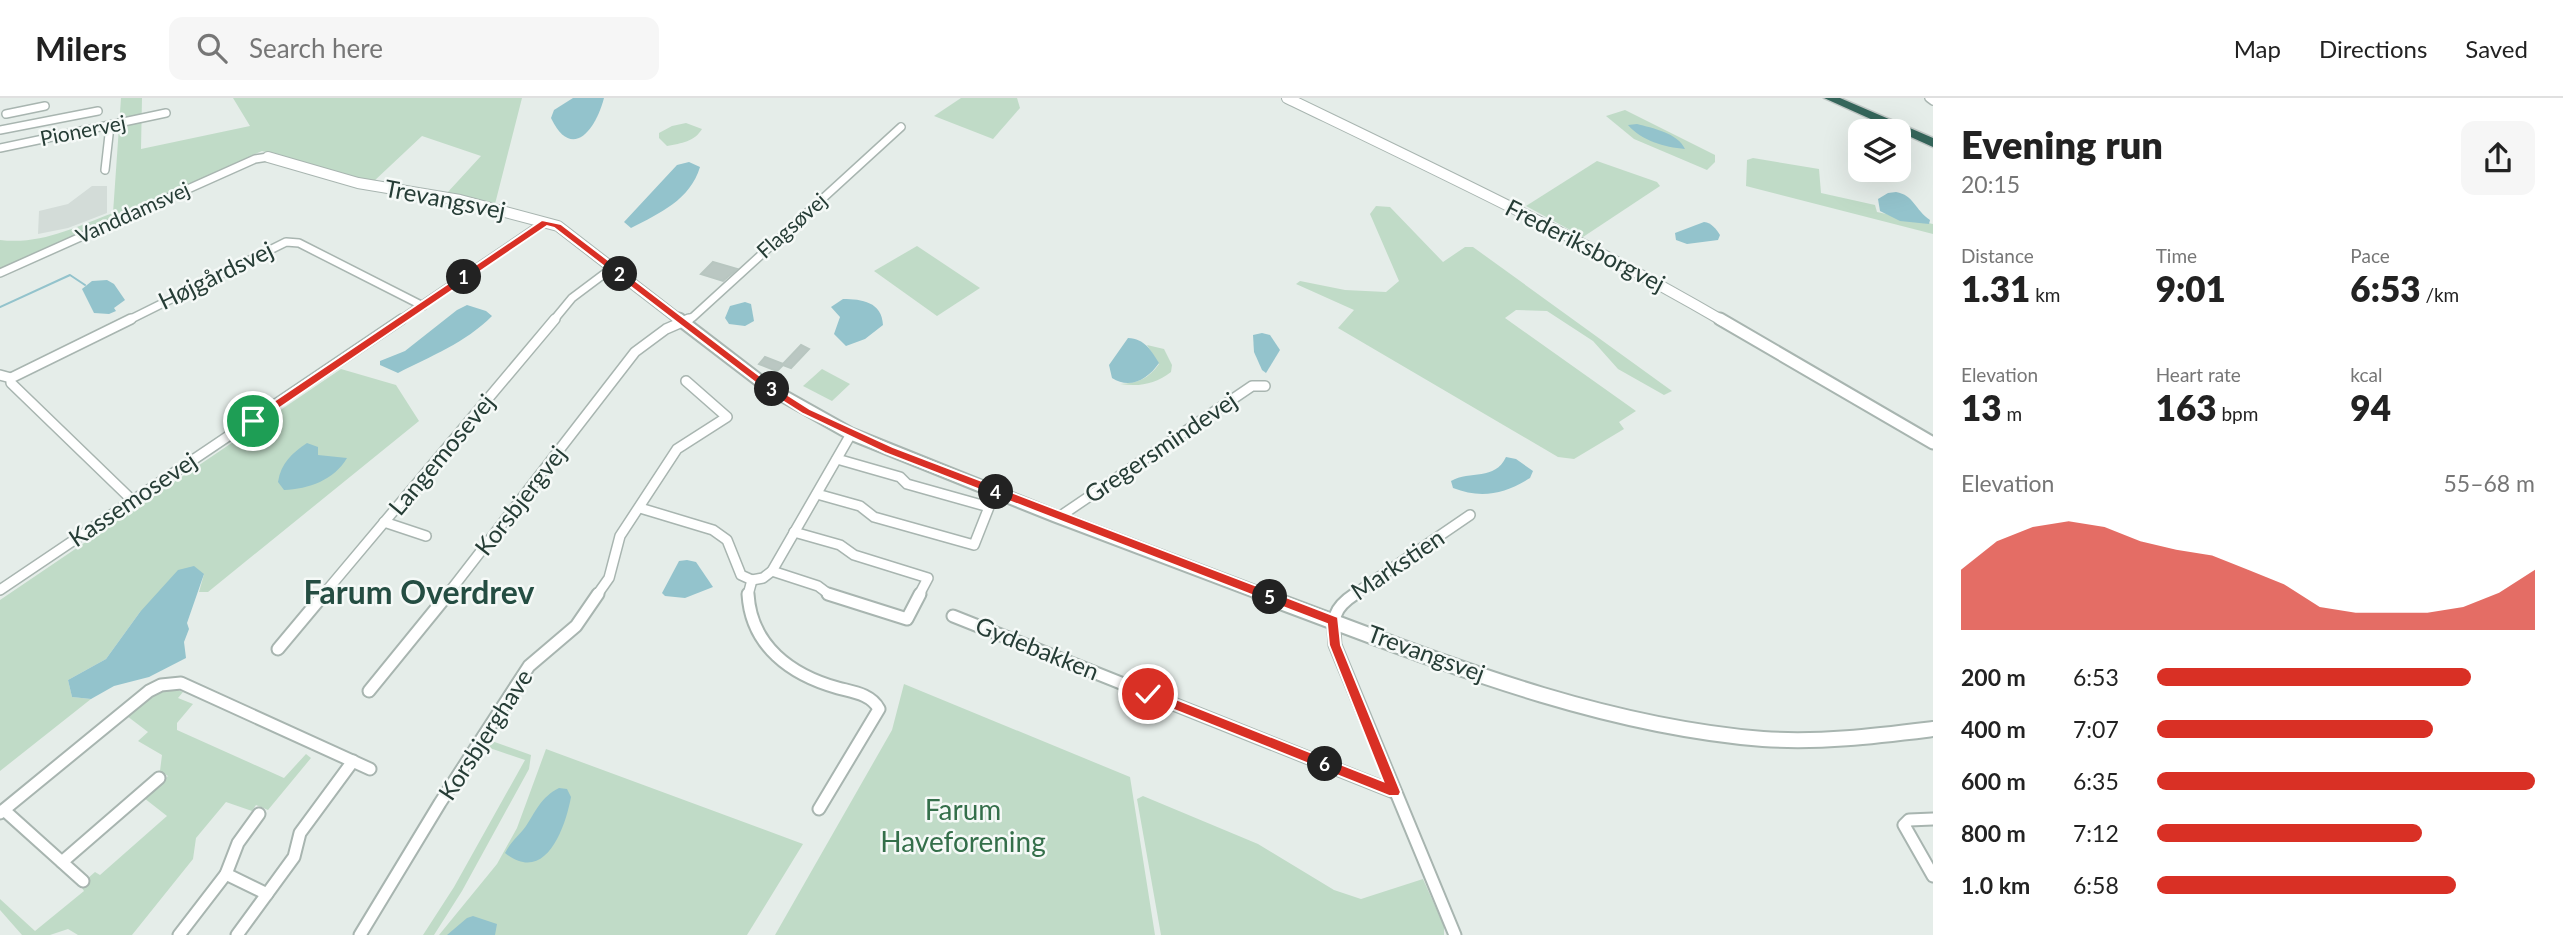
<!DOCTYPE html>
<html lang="en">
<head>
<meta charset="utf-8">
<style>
  :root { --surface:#fff; --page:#f6f6f6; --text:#222; --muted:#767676; --line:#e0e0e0; --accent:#d93025 }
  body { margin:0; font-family:Lato,sans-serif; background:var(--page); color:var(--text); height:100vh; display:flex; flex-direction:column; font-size:26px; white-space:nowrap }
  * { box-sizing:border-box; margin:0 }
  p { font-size:23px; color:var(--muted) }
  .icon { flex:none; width:38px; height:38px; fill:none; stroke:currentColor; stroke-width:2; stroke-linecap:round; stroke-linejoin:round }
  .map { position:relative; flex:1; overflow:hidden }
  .drawer { display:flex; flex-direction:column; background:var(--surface); width:630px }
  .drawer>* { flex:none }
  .fabs { position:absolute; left:1848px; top:21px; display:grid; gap:14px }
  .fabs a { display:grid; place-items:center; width:63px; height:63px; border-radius:14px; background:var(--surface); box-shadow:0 7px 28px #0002; font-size:35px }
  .pin { position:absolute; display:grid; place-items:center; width:60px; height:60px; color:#fff; margin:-30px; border:4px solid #fff; border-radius:50%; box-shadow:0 2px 7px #0007 }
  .km { position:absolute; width:35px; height:35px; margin:-18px; border-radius:50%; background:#222; color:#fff; font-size:19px; line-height:35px; text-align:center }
  .round { display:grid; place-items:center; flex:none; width:74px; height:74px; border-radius:14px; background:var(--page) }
  .headline { display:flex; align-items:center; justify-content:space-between; height:119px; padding:0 28px }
  h1 { font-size:38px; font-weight:800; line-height:52px }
  .stats { display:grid; grid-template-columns:repeat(3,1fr); gap:10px; height:119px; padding:7px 28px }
  .stats div { display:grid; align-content:center }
  .stats b { font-size:35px; font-weight:800 }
  .stats small { font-size:19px; font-weight:400 }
  .stats p { font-size:19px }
  .chart { height:196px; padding:14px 28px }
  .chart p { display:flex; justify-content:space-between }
  .chart svg { width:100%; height:126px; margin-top:7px; fill:var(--accent); opacity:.7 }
  ul { padding:0 28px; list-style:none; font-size:23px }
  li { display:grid; grid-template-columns:112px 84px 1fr; align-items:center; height:52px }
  li i { height:18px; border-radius:9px; background:var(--accent) }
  header { display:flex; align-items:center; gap:42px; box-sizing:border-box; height:98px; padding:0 35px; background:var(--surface); border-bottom:2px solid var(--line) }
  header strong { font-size:33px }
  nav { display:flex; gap:38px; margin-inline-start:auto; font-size:24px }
  .search { width:490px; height:63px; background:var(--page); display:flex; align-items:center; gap:18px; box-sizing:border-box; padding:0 24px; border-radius:14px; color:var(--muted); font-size:26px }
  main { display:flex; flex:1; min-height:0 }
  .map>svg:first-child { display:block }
</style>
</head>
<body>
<header>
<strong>Milers</strong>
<div class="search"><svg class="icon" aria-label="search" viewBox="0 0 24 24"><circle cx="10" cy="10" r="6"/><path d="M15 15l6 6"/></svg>Search here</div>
<nav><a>Map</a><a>Directions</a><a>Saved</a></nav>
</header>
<main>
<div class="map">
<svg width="1933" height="837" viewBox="0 0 1933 837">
  <rect width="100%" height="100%" fill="#e5ede9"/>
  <polygon fill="#d3dcd8" points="92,88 107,88 107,115 68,130 38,136 39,113 68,106"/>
  <g fill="#c0dbc7">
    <path d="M121 0H142L141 51 250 28 233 0H522L495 106 447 95 481 58 422 38 373 84 262 53 0 171V142C41 147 75 129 113 115Z"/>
    <polygon points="961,0 1017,0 1020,10 993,41 934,18"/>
    <polygon points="1625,12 1715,57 1715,64 1707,72 1634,41 1606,18"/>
    <path d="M686 25 702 31C694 44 682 45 667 48L659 40V35L672 28Z"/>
    <polygon points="1753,60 1819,71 1821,95 1875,107 1877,114 1933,126 1933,136 1746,88 1747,62"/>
    <polygon points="1597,63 1657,84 1660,88 1583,139 1526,108"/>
    <polygon points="1376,108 1390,109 1443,164 1465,149 1473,149 1672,293 1664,297 1618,271 1593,243 1547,213 1516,212 1505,220 1636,313 1619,324 1624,331 1574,361 1558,359 1338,230 1354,212 1296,186 1300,183 1345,192 1386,194 1399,183 1370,116"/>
    <polygon points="917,148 980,190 937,218 874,173"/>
    <path d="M1147 247 1164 251 1172 267 1171 274C1155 286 1140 289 1120 286 1138 285 1148 281 1159 266Z"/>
    <polygon points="341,271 396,287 419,323 208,494 199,494 204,476 140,514 106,561 68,582 72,599 91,601 0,673 0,502"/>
    <polygon points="822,271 850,286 832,303 803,288"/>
    <polygon points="904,586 1130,679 1155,837 775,837 892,632"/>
    <polygon points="169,589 183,594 178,600 193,606 177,625 177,632 284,680 306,656 311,660 268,712 256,707 252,713 226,704 196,740 193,761 132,837 78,837 68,831 50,837 22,837 0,812 0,801 35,833 84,793 80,787 95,774 100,777 167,718 144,700 168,678 160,673 162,657 138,643 148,634 127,618 152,597"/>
    <polygon points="489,642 531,657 529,671 462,793 434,837 423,837 454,789 525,662 484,648"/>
    <polygon points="546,651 803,746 747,837 439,837 497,766 517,730"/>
    <polygon points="1143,698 1258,746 1334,792 1361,801 1423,781 1444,828 1444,837 1161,837 1137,701"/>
  </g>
  <g fill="#93c3cc">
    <path d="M573 0H604C596 31 572 64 551 20L554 12Z"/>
    <path d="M1637 26C1652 30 1678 35 1685 51 1664 49 1642 43 1628 27Z"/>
    <path d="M689 64 700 69C690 102 660 115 631 130L624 124 677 67Z"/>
    <path d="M1896 94C1914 97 1915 112 1930 122L1929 126 1900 123 1880 113 1878 101 1888 95Z"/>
    <path d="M1704 124C1712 125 1716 131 1720 137L1718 142 1687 146 1676 142 1675 135Z"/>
    <polygon points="107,182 114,186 125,202 114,210 116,213 109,216 94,215 82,191 92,183"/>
    <path d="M843 201C862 201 882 204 883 227L865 241 846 248 834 236 840 219 831 209Z"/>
    <polygon points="745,204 751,206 754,223 745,228 729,226 725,220 730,208"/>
    <path d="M467 207 486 213 492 218C465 245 431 258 398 275L380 267V263L405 253 457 212Z"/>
    <polygon points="1262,235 1270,237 1280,252 1266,275 1262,272 1254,254 1253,237"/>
    <path d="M1128 240C1145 241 1151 252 1159 265 1148 281 1130 292 1112 280L1109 267Z"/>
    <path d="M307 345 318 349V357L347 360C334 382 309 391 284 392L278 384C281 365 292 355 307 345Z"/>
    <path d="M1506 359 1516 361 1533 373 1530 380C1505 396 1481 401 1453 390L1451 383C1470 372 1495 383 1506 359Z"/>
    <polygon points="687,462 696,464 713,489 685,500 665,498 662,495 679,463"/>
    <polygon points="194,468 204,476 187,525 189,531 184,544 186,560 149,579 114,588 91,601 72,599 68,582 106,561 140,514 178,472"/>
    <path d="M559 690 567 691 571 699C565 731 545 787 505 755 511 743 519 738 526 728 536 713 541 699 559 690Z"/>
    <polygon points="473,818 497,826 495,837 447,837 467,820"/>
  </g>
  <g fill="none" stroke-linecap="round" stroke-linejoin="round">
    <polyline stroke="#93c3cc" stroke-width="2" points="0,209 70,177 85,187"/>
  </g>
  <g fill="#bac7c2" stroke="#b8c6c0" stroke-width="2">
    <polygon points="713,164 737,171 723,183 701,176"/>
    <polygon points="801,247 809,251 791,270 783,267 777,273 759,266 765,259 783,266"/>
  </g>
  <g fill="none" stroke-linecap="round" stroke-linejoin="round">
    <defs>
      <g id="minor-far2">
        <polyline points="1929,0 1933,3"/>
        <polyline points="6,16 45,8"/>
        <polyline points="0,32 98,13"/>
        <polyline points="0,50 166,15"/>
        <polyline points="105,72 110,28"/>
        <polyline points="0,175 255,61 268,59"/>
        <polyline points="127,223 286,144 299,145 423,208"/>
        <polyline points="399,223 545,124"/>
        <polyline points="553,223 572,200 612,170"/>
        <polyline points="685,223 693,219 901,29"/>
      </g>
      <g id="minor-far1">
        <polyline points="131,221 11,280 11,285 132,402"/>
        <polyline points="0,277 11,280"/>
        <polyline points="817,396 860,408 874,419 974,447 989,409 907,386 900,379 837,361"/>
        <polyline points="640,410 713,432 727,442 741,477 752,482"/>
        <polyline points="1059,419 1252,288 1265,288"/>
        <polyline points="384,424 426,438"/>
        <polyline points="794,434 840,447 854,457 928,480 919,497"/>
        <polyline points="772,473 818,488 830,497"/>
        <polyline points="752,482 763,480 772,473 851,336"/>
        <polyline points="0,492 402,221"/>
        <polyline points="323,497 555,221"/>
        <polyline points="447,497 635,254 666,231 689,221"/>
        <polyline points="597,497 609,480 620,438 677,351 727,319 686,283"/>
        <polyline points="748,497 752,482"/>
        <polyline points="1353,497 1470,417"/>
      </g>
      <g id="minor">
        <path d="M748 496C751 548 791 577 838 590 853 594 871 596 879 611L819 711"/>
        <polyline points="828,496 907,521 920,496"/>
        <path d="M1355 496C1332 511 1333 520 1335 547L1455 837"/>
        <polyline points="953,518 1394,694"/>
        <polyline points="278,551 324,496"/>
        <polyline points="369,593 448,496"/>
        <polyline points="4,712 83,783"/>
        <polyline points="0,715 149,593 161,587 181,585 370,671"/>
        <polyline points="1933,721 1909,722 1904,727 1933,778"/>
        <polyline points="62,764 159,680"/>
        <polyline points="226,776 267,796"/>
        <polyline points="179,837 226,776 238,745 259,716"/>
        <polyline points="237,837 294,759 300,735 353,663"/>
        <polyline points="360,837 440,705 529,568 576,528 598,496"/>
      </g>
      <g id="tertiary-far2">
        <path d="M1287 0C1434 71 1582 141 1723 223"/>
        <polyline points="268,59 358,85 460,102 558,128 681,223"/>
      </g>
      <g id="tertiary-far1">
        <polyline points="679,221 769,290 851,336 1055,418 1264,497"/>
        <polyline points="1720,221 1933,345"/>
      </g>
      <path id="tertiary" d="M1259 496C1422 556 1588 627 1763 641 1821 645 1876 638 1933 631"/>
      <polygon id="motorway" points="1824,0 1840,0 1933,40 1933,49"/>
    </defs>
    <use href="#minor-far2" stroke="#a8b5b0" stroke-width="10"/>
    <use href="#minor-far1" stroke="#a8b5b0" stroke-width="12"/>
    <use href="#minor" stroke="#a8b5b0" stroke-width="15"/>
    <use href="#tertiary-far2" stroke="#a8b5b0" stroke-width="12"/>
    <use href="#tertiary-far1" stroke="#a8b5b0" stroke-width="15"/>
    <use href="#tertiary" stroke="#a8b5b0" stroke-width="18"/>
    <use href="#motorway" stroke="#c2c9c7" stroke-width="3"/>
    <use href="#minor-far2" stroke="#fff" stroke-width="7"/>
    <use href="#minor-far1" stroke="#fff" stroke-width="9"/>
    <use href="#minor" stroke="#fff" stroke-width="11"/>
    <use href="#tertiary-far2" stroke="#fff" stroke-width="10"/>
    <use href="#tertiary-far1" stroke="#fff" stroke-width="11"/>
    <use href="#tertiary" stroke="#fff" stroke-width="14"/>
    <use href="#motorway" fill="#35665b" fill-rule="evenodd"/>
  </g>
  <polygon fill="#d93025" stroke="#fff" stroke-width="2" points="542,122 561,126 772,287 810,311 893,349 1338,519 1341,547 1401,694 1399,698 1389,698 1144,600 1142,596 1148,590 1383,683 1329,547 1327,526 885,355 803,316 765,292 554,130 547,128 256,326 249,326 249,320"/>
  <g text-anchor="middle" stroke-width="5" stroke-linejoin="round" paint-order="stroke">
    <g font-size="21" fill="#263d36" stroke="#f5f9f7">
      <text transform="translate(83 33) rotate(-11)" y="7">Pionervej</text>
      <text transform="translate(133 115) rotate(-24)" y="7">Vanddamsvej</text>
      <text transform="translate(792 128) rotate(-42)" y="7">Flagsøvej</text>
    </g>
    <g font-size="24" fill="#263d36" stroke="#f5f9f7">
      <text transform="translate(445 102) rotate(11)" y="8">Trevangsvej</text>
      <text transform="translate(1585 148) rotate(27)" y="8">Frederiksborgvej</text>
      <text transform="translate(216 178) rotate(-26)" y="8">Højgårdsvej</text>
      <text transform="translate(1161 350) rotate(-34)" y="8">Gregersmindevej</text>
      <text transform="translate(442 357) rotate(-50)" y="8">Langemosevej</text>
      <text transform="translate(133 402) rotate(-34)" y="8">Kassemosevej</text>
      <text transform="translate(521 403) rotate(-52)" y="8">Korsbjergvej</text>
      <text transform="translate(1398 467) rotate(-34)" y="8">Markstien</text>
      <text transform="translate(1037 551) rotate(22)" y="8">Gydebakken</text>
      <text transform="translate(1426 556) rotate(20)" y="8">Trevangsvej</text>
      <text transform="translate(486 637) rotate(-57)" y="8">Korsbjerghave</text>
    </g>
    <g font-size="28" fill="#346f4a" stroke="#f5f9f7">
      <text x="963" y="722">Farum<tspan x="963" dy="32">Haveforening</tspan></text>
    </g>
    <g font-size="32" font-weight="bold" fill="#244d42" stroke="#f5f9f7">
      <text x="419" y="506">Farum Overdrev</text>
    </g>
  </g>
</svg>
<div class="fabs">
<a><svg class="icon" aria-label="layers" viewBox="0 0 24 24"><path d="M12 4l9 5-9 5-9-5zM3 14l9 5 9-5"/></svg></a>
</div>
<div class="pin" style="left:253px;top:323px;background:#1e9e55"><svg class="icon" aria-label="arrive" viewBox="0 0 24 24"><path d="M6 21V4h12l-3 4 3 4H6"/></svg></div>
<div class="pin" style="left:1148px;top:596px;background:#d93025"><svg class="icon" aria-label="check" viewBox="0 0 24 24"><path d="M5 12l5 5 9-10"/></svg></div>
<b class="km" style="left:464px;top:179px">1</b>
<b class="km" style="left:620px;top:176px">2</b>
<b class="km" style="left:772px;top:291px">3</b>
<b class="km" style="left:996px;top:394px">4</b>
<b class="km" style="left:1270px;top:499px">5</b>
<b class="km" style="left:1325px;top:666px">6</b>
</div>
<section class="drawer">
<div class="headline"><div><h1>Evening run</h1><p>20:15</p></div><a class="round"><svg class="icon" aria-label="share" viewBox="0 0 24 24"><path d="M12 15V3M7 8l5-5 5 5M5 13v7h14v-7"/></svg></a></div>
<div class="stats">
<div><p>Distance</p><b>1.31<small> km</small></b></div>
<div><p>Time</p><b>9:01</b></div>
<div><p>Pace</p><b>6:53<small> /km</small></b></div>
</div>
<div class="stats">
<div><p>Elevation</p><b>13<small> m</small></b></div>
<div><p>Heart rate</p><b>163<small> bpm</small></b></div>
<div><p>kcal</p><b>94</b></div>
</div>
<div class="chart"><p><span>Elevation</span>55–68 m</p>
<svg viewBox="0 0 160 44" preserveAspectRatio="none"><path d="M0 44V23L10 13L20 8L30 6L40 8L50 13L60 16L70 18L80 23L90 28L100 36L110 38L120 38L130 38L140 36L150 31L160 23V44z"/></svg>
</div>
<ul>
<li><b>200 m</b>6:53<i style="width:83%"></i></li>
<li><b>400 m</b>7:07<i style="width:73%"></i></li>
<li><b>600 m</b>6:35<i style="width:100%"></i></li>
<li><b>800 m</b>7:12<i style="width:70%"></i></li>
<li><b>1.0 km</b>6:58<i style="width:79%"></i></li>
</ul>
</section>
</main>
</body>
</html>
